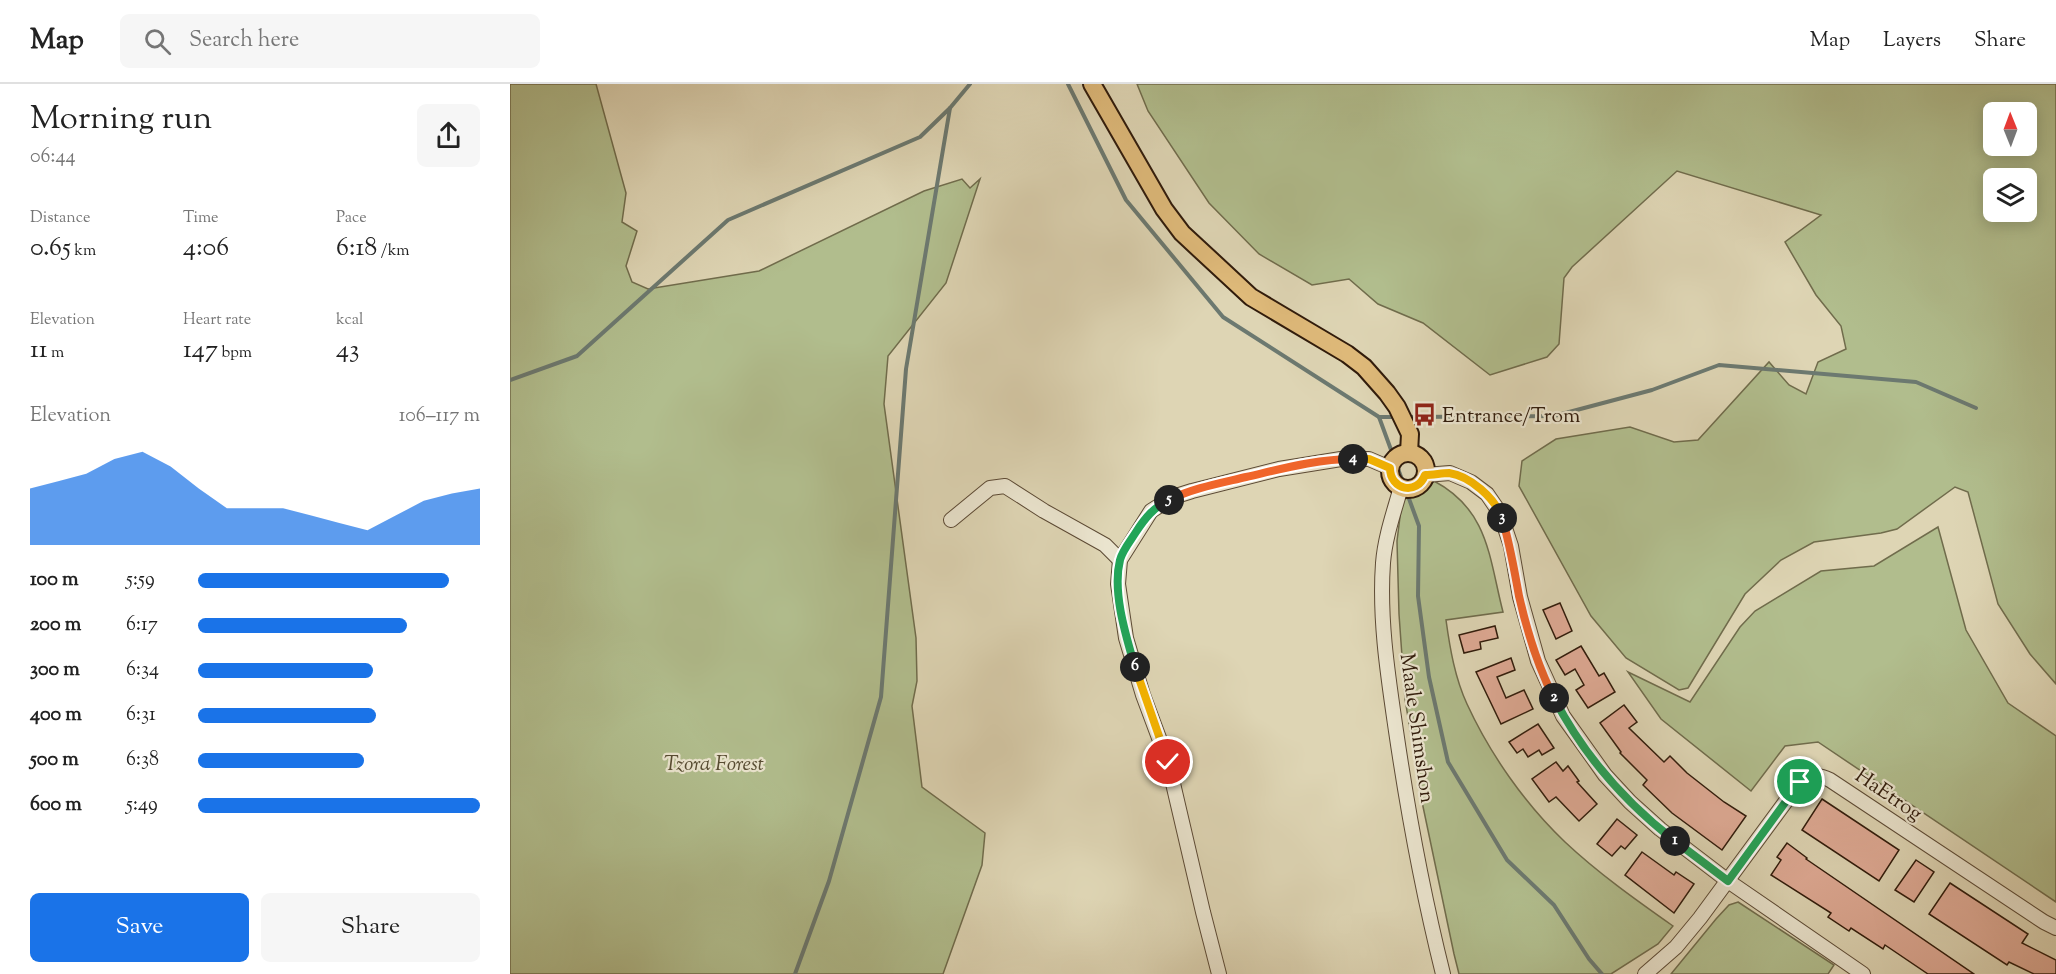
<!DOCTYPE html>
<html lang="en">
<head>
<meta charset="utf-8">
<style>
  :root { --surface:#fff; --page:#f6f6f6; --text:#222; --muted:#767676; --line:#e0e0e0; --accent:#1a73e8 }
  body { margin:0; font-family:"Sorts Mill Goudy",serif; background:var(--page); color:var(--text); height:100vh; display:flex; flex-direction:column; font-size:22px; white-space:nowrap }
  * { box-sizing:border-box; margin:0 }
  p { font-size:20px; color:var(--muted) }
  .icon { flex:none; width:33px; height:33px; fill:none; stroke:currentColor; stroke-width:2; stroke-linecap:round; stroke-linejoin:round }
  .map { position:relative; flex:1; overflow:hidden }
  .details { display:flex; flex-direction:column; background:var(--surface); width:510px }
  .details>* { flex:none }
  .needle { width:39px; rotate:359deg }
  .buttons { position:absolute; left:1473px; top:18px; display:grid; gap:12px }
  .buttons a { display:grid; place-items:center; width:54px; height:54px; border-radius:9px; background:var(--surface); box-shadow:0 3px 15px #0003; font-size:30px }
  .pin { position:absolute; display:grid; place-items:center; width:51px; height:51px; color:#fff; margin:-26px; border:3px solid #fff; border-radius:50%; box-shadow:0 2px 6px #0007 }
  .km { position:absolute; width:30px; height:30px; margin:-15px; border-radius:50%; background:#222; color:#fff; font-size:16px; line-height:30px; text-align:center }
  .round { display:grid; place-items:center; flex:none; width:63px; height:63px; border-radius:9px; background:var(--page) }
  .head { display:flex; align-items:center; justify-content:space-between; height:102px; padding:0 30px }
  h1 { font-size:33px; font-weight:600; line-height:45px }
  .metrics { display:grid; grid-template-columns:repeat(3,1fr); gap:9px; height:102px; padding:6px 30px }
  .metrics div { display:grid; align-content:center }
  .metrics b { font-size:26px; font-weight:600 }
  .metrics small { font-size:16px; font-weight:400 }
  .metrics p { font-size:16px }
  .chart { height:168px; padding:12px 30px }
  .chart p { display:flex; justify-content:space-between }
  .chart svg { width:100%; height:108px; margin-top:6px; fill:var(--accent); opacity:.7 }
  .primary-button { display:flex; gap:12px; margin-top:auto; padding:12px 30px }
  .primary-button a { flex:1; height:69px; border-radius:9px; background:var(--accent); color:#fff; font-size:24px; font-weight:600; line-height:69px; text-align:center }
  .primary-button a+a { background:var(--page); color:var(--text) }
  ul { padding:0 30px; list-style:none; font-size:20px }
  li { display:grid; grid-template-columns:96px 72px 1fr; align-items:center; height:45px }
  li i { height:15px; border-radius:8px; background:var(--accent) }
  header { display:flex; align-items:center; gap:36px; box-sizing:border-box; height:84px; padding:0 30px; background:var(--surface); border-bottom:2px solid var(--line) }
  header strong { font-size:28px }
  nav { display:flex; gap:33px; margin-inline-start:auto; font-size:21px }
  .search { width:420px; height:54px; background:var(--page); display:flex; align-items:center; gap:15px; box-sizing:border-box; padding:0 21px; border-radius:9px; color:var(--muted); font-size:22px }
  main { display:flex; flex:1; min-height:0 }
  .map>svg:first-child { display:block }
</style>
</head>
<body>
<header>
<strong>Map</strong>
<div class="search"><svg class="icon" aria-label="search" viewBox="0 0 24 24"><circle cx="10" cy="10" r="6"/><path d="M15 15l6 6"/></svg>Search here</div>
<nav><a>Map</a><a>Layers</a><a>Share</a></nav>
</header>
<main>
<section class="details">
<div class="head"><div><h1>Morning run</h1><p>06:44</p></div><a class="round"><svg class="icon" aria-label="share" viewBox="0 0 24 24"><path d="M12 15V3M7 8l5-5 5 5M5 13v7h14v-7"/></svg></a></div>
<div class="metrics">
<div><p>Distance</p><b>0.65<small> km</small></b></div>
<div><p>Time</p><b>4:06</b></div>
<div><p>Pace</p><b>6:18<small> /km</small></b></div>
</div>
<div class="metrics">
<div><p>Elevation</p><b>11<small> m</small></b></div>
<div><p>Heart rate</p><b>147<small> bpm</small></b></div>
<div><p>kcal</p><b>43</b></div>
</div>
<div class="chart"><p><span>Elevation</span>106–117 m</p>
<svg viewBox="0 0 160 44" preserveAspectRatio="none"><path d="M0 44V21L10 18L20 15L30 9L40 6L50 12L60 21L70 29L80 29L90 29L100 32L110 35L120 38L130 32L140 26L150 23L160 21V44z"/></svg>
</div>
<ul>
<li><b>100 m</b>5:59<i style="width:89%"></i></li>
<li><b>200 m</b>6:17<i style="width:74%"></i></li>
<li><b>300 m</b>6:34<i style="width:62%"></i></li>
<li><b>400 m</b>6:31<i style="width:63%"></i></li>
<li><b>500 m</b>6:38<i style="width:59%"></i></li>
<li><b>600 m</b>5:49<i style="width:100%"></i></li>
</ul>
<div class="primary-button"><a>Save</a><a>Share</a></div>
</section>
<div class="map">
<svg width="1546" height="890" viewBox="0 0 1546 890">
  <rect width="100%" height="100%" fill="#ded5b4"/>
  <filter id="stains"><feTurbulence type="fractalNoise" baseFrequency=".00333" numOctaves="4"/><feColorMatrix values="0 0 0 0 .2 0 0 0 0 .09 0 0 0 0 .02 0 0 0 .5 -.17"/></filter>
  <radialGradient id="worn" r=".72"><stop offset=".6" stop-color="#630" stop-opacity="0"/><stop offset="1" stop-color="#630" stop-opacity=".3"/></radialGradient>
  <g fill="#b1bd8d" stroke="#706c4c" stroke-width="1.5" fill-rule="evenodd">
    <polygon points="0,0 86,0 116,109 112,138 127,147 116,182 122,198 138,205 249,187 414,107 452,95 460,104 470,95 436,199 378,272 374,320 406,554 407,597 402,622 412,703 475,749 472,781 433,890 0,890"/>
    <path d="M627 0H1546V600L1520 570 1488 520 1458 408 1445 403 1387 445 1371 449 1304 458 1271 476 1235 510 1178 604 1169 606 1116 574 1081 532 1009 402 1012 377 1046 355 1120 343 1164 358 1188 356 1259 278 1279 301 1296 310 1308 278 1336 265 1331 242 1306 211 1275 158 1311 131 1167 87 1062 183 1054 194 1049 260 1037 273 980 291 913 239 868 220 839 195 802 201 749 170 699 119 638 27ZM1516 28V62H1484V28ZM1516 94V128H1484V94Z"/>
    <path d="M924 397C979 426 979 474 993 528L936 536C940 565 945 594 957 620 980 670 1015 720 1055 758 1088 789 1126 816 1163 842L1148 860 1101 890H949L944 870 911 713 895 615 889 530 887 457 892 417Z"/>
    <polygon points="1428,443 1456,546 1498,619 1546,652 1546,818 1308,658 1275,662 1241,707 1151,635 1118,588 1180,618 1230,543 1245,527 1311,487 1364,482"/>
    <polygon points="1228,818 1324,881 1318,890 1161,890 1206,835 1219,821"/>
  </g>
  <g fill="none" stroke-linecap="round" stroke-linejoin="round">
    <g stroke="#6c7970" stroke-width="4">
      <polyline points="558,0 616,116 713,233 869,333 909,442 908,512 919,593 938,678 997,776 1044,821 1079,875 1092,890"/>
      <polyline points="0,296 67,272 218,136 410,53 440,24 460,0"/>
      <polyline points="869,333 885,333"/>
      <polyline points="896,333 1044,332 1142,306 1209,281 1406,298 1466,324"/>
      <polyline points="285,890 319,797 371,613 396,285 440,24"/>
    </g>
  </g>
  <g fill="#dfaa95" stroke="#301b0b" stroke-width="1.5">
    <polygon points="1050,519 1062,547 1046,555 1033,526"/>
    <polygon points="985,542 988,554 970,558 971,565 954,569 949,551"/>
    <polygon points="1071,562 1089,592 1094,589 1105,608 1078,624 1066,606 1074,601 1065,585 1055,591 1046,576"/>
    <polygon points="1001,574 1005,586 987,593 996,614 1014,606 1023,625 991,640 966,588"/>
    <polygon points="1114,621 1127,638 1119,644 1154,678 1160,672 1177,689 1214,718 1236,732 1212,766 1162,729 1133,701 1137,696 1110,669 1111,668 1090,639"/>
    <polygon points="1028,640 1044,664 1032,671 1029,666 1018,673 1013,665 1007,669 999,658"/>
    <polygon points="1046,678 1053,687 1058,682 1069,697 1067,698 1087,720 1069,737 1046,713 1039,718 1022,695"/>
    <polygon points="1312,715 1389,766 1369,797 1292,746"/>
    <polygon points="1107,735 1127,751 1115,765 1111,762 1102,772 1087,760"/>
    <polygon points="1277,759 1297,774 1296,775 1464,890 1418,890 1375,861 1373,865 1341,844 1339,847 1318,833 1321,829 1261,791 1271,776 1267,773"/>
    <polygon points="1132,768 1164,791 1166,788 1184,800 1164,829 1115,791"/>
    <polygon points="1406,776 1424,788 1404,818 1385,806"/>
    <polygon points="1440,799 1518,850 1512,859 1546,876 1546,890 1524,890 1499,878 1497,881 1419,830"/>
  </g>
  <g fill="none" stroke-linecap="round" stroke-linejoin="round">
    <defs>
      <g id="minor">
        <polyline points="915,391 940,389 961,398 977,410 990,429 1001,462 1010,513 1028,577 1053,632 1095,691 1120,718 1150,745 1218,797 1353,890"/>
        <path d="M891 403C884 428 875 453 873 479 869 535 878 592 886 647 898 729 913 810 933 890"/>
        <polyline points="441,436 480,404 495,402 534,427 595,461 610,476"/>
        <polyline points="709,890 693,828 658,678 633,611 616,554 608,500 610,476 641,427 663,413 682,407 769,385 831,375 859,375 880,384"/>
        <path d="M1135 890 1166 863 1190 834 1290 698C1301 691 1308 690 1320 696L1534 838 1546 844"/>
      </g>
      <g id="major">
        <polyline points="582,0 654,125 672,149 741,213 837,270 854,283 877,309 887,323 900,350 899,369"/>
        <circle cx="898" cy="387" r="18"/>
      </g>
    </defs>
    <use href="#minor" stroke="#5c4a35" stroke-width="16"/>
    <use href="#major" stroke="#301b0b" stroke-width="20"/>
    <use href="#minor" stroke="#eae4ce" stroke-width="14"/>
    <use href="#major" stroke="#dfba7a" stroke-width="16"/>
  </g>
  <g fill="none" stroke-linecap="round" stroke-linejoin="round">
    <defs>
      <polyline id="split-1" points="1165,757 1218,797 1290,698"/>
      <path id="split-2" d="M1044 614C1073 670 1116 719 1165 757"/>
      <path id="split-3" d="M992 434C1000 460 1004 485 1009 512 1017 547 1028 583 1044 614"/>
      <path id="split-4" d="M843 375H859L880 384C880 406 907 412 915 391 923 391 932 389 939 389 960 392 985 414 992 434"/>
      <path id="split-5" d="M659 416C683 404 711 399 736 393 771 385 807 375 843 375"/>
      <path id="split-6" d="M625 583C616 552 602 508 610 476 612 467 621 456 626 448 635 434 644 423 659 416"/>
      <polyline id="split-7" points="625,583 658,678"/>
    </defs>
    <use href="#split-1" stroke="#fff" stroke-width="12"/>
    <use href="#split-2" stroke="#fff" stroke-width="12"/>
    <use href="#split-3" stroke="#fff" stroke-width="12"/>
    <use href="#split-4" stroke="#fff" stroke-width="12"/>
    <use href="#split-5" stroke="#fff" stroke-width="12"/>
    <use href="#split-6" stroke="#fff" stroke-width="12"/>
    <use href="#split-7" stroke="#fff" stroke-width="12"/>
    <use href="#split-1" stroke="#22a559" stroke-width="8"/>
    <use href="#split-2" stroke="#22a559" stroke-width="8"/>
    <use href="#split-3" stroke="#f0652b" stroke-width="8"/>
    <use href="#split-4" stroke="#f5b400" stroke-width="8"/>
    <use href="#split-5" stroke="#f0652b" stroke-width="8"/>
    <use href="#split-6" stroke="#22a559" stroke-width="8"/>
    <use href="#split-7" stroke="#f5b400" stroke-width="8"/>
  </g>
  <defs>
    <symbol id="bus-bare" viewBox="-9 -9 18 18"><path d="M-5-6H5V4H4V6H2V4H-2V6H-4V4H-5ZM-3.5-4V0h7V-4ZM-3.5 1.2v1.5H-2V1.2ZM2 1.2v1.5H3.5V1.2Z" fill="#8f2418" stroke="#eae4ce" stroke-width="2.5" paint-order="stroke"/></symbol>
  </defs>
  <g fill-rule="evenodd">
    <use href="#bus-bare" x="898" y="314" width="33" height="33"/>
  </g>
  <g text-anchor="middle" stroke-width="4.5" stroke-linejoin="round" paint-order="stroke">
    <g font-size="21" fill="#301b0b" stroke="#eae4ce" text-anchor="start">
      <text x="932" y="338">Entrance/Trom</text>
    </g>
    <g font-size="21" fill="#301b0b" stroke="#eae4ce">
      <text transform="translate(908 644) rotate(82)" y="7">Maale Shimshon</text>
      <text transform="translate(1379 710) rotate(34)" y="7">HaEtrog</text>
    </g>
    <g font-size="21" font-style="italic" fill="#574c32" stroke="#eae4ce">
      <text x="204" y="686">Tzora Forest</text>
    </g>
  </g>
  <rect width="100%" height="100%" filter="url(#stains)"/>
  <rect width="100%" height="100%" fill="url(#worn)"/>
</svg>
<div class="buttons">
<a><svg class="needle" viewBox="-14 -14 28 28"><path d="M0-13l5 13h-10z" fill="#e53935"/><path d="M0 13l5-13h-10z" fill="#767676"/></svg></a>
<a><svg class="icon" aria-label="layers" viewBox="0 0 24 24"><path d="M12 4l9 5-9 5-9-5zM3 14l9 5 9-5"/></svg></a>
</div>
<div class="pin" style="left:1290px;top:698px;background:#1e9e55"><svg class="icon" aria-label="arrive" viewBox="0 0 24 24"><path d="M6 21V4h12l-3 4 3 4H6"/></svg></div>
<div class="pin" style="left:658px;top:678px;background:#d93025"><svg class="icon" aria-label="check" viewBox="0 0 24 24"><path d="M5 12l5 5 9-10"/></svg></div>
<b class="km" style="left:1165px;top:757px">1</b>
<b class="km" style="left:1044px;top:614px">2</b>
<b class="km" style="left:992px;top:434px">3</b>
<b class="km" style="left:843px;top:375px">4</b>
<b class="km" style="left:659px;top:416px">5</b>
<b class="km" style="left:625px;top:583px">6</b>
</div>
</main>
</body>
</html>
